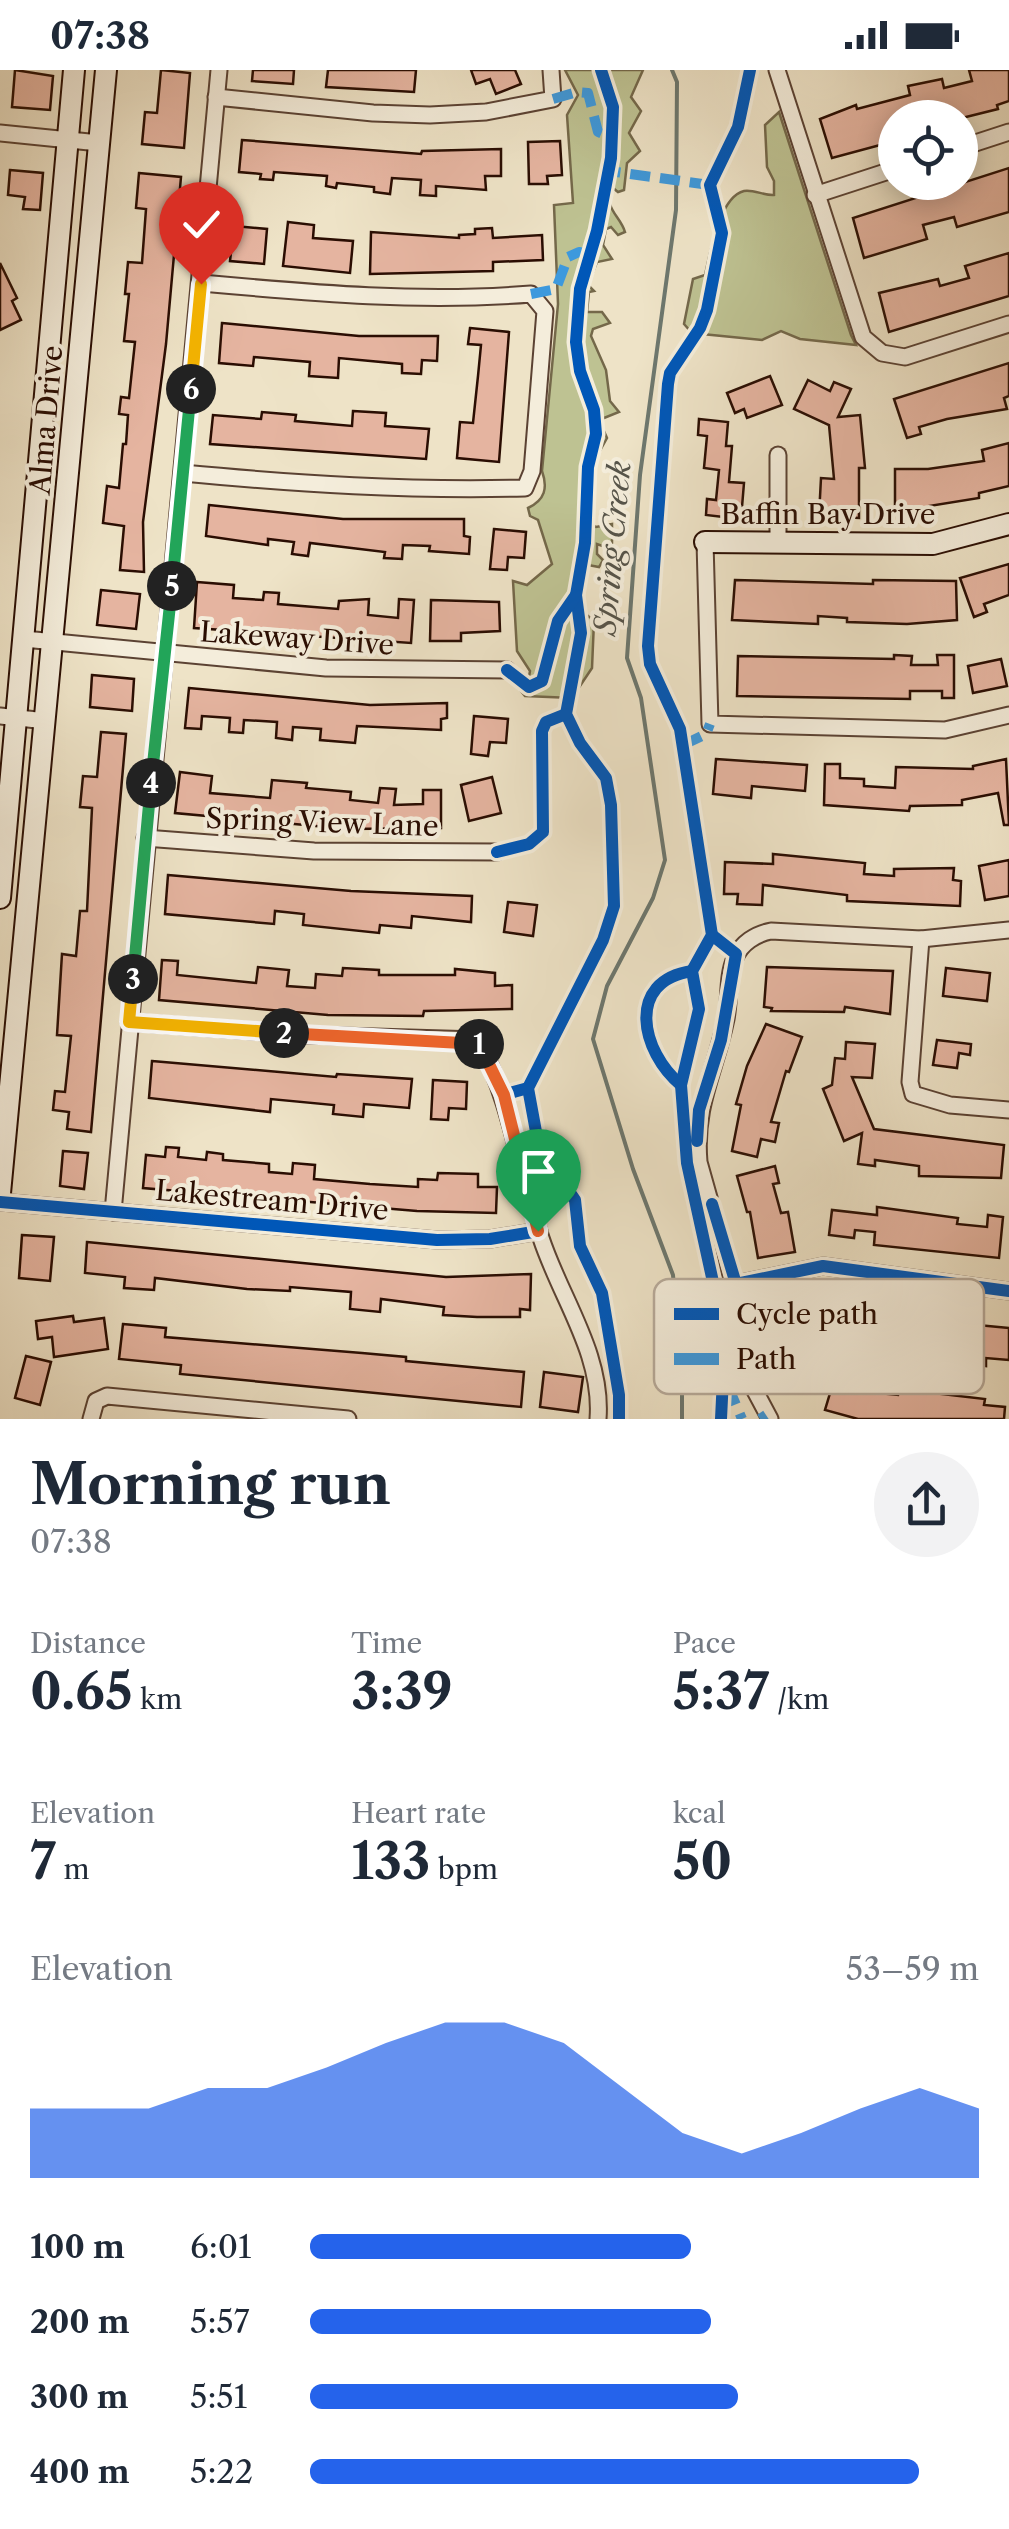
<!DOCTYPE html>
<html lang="en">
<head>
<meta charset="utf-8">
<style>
  :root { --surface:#fff; --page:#f2f2f3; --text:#1f2937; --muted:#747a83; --accent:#2563eb }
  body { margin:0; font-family:"Libre Caslon Text",serif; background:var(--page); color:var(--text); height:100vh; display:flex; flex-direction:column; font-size:38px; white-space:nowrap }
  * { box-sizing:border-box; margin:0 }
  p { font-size:32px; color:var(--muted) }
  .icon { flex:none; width:55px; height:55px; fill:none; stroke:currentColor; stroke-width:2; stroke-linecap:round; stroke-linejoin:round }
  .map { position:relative; height:1349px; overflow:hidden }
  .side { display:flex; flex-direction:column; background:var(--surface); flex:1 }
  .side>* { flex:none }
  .controls { position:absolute; left:878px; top:30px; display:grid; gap:20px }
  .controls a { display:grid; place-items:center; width:100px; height:100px; border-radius:50%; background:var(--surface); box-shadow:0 5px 25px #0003; font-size:50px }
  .pin { position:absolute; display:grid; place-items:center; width:85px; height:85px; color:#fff; margin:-102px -42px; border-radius:50% 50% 50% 0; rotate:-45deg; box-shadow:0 0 10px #0007 }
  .pin .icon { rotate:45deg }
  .km { position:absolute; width:50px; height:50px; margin:-25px; border-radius:50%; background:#222; color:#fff; font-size:28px; line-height:50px; text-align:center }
  .round { display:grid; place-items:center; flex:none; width:105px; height:105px; border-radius:52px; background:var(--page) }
  .summary { display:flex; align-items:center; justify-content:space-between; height:170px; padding:0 30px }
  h1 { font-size:55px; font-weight:700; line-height:75px }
  .stats { display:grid; grid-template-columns:repeat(3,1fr); gap:15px; height:170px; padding:10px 30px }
  .stats div { display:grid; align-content:center }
  .stats b { font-size:50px; font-weight:700 }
  .stats small { font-size:28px; font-weight:400 }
  .stats p { font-size:28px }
  .chart { height:280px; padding:20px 30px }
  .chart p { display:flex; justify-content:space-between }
  .chart svg { width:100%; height:180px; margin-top:10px; fill:var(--accent); opacity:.7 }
  ul { padding:0 30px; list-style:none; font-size:32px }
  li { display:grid; grid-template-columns:160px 120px 1fr; align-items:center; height:75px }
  li i { height:25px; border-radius:12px; background:var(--accent) }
  .status { display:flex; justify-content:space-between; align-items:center; height:70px; padding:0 50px; background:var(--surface); direction:ltr }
  .status svg { height:28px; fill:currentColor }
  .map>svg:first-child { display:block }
</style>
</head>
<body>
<div class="status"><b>07:38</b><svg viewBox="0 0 49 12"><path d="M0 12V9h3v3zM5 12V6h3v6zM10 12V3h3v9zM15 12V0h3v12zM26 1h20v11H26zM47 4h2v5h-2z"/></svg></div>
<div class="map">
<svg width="1009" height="1349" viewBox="0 0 1009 1349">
  <rect width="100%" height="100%" fill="#eee3c7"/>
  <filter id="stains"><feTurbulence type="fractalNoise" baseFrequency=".002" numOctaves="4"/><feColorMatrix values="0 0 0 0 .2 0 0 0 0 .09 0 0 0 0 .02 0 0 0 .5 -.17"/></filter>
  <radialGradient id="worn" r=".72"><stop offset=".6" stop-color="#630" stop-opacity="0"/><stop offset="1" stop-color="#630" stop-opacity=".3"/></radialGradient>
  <g fill="#bec292" stroke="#74684a" stroke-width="2.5">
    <path d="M565 0H643L631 27 641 41 629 63 640 81 627 93 624 120 618 122 613 118C602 138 620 145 625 162L618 165 611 157 606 159 603 175 612 189 597 192 588 215 594 221 589 222 587 242H602L610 253 593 259 591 266 606 300 610 331 619 342 599 350 607 368 591 397 593 432 589 454 596 457 612 454V473L608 478 597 474V484L603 490 599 497 583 494 573 500 579 517 573 521 574 534 594 551 592 598 572 628 525 626 521 621 528 613 530 601 517 581 513 511 527 515 552 494 538 450 530 446 528 438C545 430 548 418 542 401L558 234 554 135 573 133 567 45 578 25Z"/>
    <path d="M779 42 851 265 856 275 800 269 781 261 762 270 692 263 684 254 693 209 705 205C710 184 719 127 744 121 753 119 765 126 774 125V111L767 97 765 55Z"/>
  </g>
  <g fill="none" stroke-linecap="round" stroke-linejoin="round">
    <polyline stroke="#6d776e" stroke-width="4" points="672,0 677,12 676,140 640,405 627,588 641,628 665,790 653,828 607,916 593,969 633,1099 673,1205 682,1309 682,1349"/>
  </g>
  <g fill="#e5b4a0" stroke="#2a0d02" stroke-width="2.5">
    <polygon points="15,0 53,6 50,40 12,37"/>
    <polygon points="161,0 190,3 184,78 142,74 145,42 157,43"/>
    <polygon points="253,0 294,0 293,14 252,11"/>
    <polygon points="328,0 416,0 414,22 326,17"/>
    <polygon points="471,0 515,0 521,14 496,24 490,9 476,14"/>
    <polygon points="969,0 1009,0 1009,31 997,35 998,39 962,48 895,48 895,71 832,88 820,49 856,35 857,39 910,25 908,16 942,9 944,18 972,11"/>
    <polygon points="242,70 421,84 422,81 501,79 501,106 485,106 486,120 436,116 436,126 420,125 421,110 392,108 390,124 374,122 374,117 337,113 336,118 326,116 327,106 274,102 273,110 260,109 261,104 239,102"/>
    <polygon points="560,71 562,105 547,106 548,114 529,114 528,72"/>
    <polygon points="1009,98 1009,142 957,157 954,147 923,155 927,169 864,188 853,148"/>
    <polygon points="10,100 43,103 40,140 23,139 25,127 8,125"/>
    <polygon points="139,103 181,107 166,274 143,452 144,502 120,500 124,456 103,453 107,416 119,418 123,374 126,374 128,345 119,344 121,327 129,328 135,272 124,271 129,224 125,224 128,192 142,193 146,139 136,138"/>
    <polygon points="288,152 314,155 313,168 353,171 350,203 283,196"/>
    <polygon points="234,156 267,159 264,194 230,191"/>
    <polygon points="492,158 493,168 542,165 543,190 493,192 493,201 370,204 371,162 459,168 459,165 475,164 475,159"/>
    <polygon points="1009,183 1009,226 889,262 879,223 938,209 940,216 969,208 965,196"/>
    <polygon points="0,193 17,228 12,231 21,250 0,260"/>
    <polygon points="222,253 359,266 438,266 437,291 422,290 421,304 402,303 402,294 339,288 338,308 309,306 310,292 254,287 253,296 219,293"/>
    <polygon points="470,258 509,262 499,392 457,388 460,352 473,353 478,306 481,275 468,274"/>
    <polygon points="1009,293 1009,326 1004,328 1007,339 947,349 919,357 921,364 907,368 894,329"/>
    <polygon points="770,306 782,335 747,348 744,339 735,343 727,323"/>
    <polygon points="808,310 830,321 834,312 851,319 838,347 860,345 865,398 859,398 859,448 819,446 821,408 834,409 829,355 794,339"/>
    <polygon points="353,341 386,343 385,356 429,359 426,389 210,374 213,345 261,349 262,342 296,345 295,351 352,356"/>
    <polygon points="699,349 728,352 726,376 732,376 729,412 744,413 741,449 706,445 707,429 716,430 719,400 704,398 707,366 698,365"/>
    <polygon points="1009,373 1009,416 979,423 979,428 929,436 929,440 895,440 895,399 928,399 984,391 982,380"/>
    <polygon points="209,435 343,449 464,449 464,466 470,467 469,484 429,481 430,476 403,475 402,489 384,488 385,482 310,473 308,486 292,484 294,472 268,469 268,475 206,466"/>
    <polygon points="494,459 526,462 524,488 508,487 507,500 490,499"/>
    <polygon points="1009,494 1009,525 984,534 987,542 974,547 960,508"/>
    <polygon points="735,510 873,514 873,510 956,511 957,550 907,554 847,552 847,548 818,546 818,554 732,550"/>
    <polygon points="197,512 234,515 233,528 263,530 264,522 279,523 278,534 338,539 339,531 369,529 368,545 398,548 399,529 414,530 411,573 194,558"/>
    <polygon points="101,520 140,524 136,559 97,555"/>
    <polygon points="431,530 499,532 500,561 461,563 461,571 430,571"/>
    <polygon points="894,585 912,586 911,595 938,595 937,585 954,585 954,628 942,628 942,621 910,621 910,629 737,626 738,586 894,589"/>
    <polygon points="1001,589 1007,616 973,623 968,596"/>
    <polygon points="92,605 134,609 132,641 90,637"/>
    <polygon points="189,618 370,635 447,633 447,648 441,649 441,660 357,656 355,673 320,670 321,659 293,657 292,670 276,668 277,652 244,650 243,663 229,662 230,648 202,646 201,659 185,658"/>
    <polygon points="474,646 508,649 506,673 490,672 488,686 471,684"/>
    <polygon points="101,662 126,664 91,1062 67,1059 69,1042 53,1040 55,1021 65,1022 71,966 57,965 62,884 76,886 80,841 87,841 92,738 80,737 83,706 97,707"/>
    <polygon points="716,689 807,695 805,721 752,716 751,728 713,724"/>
    <polygon points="1006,689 1009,755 1004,755 998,723 962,730 962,735 910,736 909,741 824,735 825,694 840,694 840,708 864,709 864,716 895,718 896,697 973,699 973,696"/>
    <polygon points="180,702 212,706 210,723 270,728 272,710 307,713 306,718 351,722 350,730 378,733 380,718 396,719 394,735 423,734 423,720 441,720 441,758 348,759 175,743"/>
    <polygon points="492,707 501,743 469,751 461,715"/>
    <polygon points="773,784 865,793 864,804 894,806 894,799 954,798 953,810 961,811 960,836 847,831 847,825 763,815 762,835 737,834 738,824 724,824 725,792 773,794"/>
    <polygon points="1009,790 1009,826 985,830 979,796"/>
    <polygon points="168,805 351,821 472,826 471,852 412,846 411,858 380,855 379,863 303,855 304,844 275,841 274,854 165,844"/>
    <polygon points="508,832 537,835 533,866 504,862"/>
    <polygon points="162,890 178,891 177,905 256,913 258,897 289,900 287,916 315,918 316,904 342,906 343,898 379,900 379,905 455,905 455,899 495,903 495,916 512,915 512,939 424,941 423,946 328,945 159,930"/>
    <polygon points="767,897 893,901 890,944 845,937 844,942 771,941 772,938 764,937"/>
    <polygon points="946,898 990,903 987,931 943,926"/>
    <polygon points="766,954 802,967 789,1002 786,1001 771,1052 779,1053 775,1072 761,1069 757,1087 732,1081 741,1035 736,1034 747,996"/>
    <polygon points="937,970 971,974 970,985 959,983 957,998 933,995"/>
    <polygon points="846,972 875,974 872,1008 852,1007 874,1059 1004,1075 1001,1108 919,1106 919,1096 875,1090 875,1096 858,1094 862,1063 844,1071 823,1019 832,1015 835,988 845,989"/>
    <polygon points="152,991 336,1007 337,1004 412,1009 409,1038 364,1034 363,1047 333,1044 334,1035 271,1029 270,1042 149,1028"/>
    <polygon points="433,1010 467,1012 466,1039 449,1038 448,1050 431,1049"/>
    <polygon points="166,1077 179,1078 178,1087 206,1090 207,1082 223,1084 223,1090 269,1094 269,1102 292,1104 293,1093 315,1095 314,1109 370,1114 418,1117 418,1109 437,1110 438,1103 478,1104 478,1117 497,1117 496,1143 417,1141 143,1118 146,1085 165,1087"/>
    <polygon points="63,1081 88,1083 84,1119 60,1116"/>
    <polygon points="775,1096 779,1113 773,1114 781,1143 788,1142 795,1182 758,1188 750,1142 747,1142 737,1106"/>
    <polygon points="877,1137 958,1148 957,1154 987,1157 988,1145 1003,1147 999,1188 874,1175 875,1162 855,1160 854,1168 829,1165 832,1140 877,1145"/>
    <polygon points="22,1165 54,1167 50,1211 19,1208"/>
    <polygon points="87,1172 446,1207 531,1204 530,1240 520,1239 520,1247 477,1247 443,1245 444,1237 381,1229 380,1242 350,1239 351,1222 290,1217 290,1221 247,1219 155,1208 154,1220 124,1218 125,1207 85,1203"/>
    <polygon points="863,1244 1009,1258 1009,1290 986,1288 986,1296 970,1294 972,1280 942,1277 941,1283 918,1281 918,1286 859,1282"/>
    <polygon points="73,1246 74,1252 104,1248 108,1279 54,1287 52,1267 38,1269 36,1251"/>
    <polygon points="123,1254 166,1258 165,1267 362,1283 406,1287 406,1291 524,1302 521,1337 180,1304 181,1295 119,1289"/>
    <polygon points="26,1286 51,1292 40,1335 15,1328"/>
    <polygon points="544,1302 583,1307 578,1342 540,1337"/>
    <polygon points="855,1309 869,1313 867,1322 898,1325 899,1319 985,1329 984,1335 1005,1337 1004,1349 858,1349 825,1340 834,1310 853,1315"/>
  </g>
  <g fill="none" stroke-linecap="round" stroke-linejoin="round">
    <defs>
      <g id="street">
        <polyline points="777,0 863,267 882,283 905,287 1009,254"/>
        <polyline points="216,27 373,43 430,45 486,42 553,29 551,0"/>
        <polyline points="0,63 99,73"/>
        <polyline points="960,78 1009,62"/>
        <polyline points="815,125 895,99"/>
        <path d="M183 403C300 414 407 421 525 418L532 401 545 241 531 224C419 233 312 223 201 213"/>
        <polyline points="705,472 710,654 945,660 1009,645"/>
        <polyline points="778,473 778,385"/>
        <polyline points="24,569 326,598 507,600"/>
        <polyline points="0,646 46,651"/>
        <polyline points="145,768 314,781 497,782"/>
        <polyline points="921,869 910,1012 913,1024 950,1035 1009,1040"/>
        <path d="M129 952 307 965 478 970C512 1033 519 1101 541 1168 561 1229 603 1284 598 1349"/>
        <polyline points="0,1132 437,1170 490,1169 539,1161"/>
        <polyline points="113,1142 219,0"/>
        <polyline points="736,1214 823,1196 1009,1221"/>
        <polyline points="91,1349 96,1331 107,1326 348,1349"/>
        <path d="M770 1349 754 1319 749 1270 699 1092C694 1036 715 1002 726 949 730 929 727 906 735 888 741 873 756 864 771 861L921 869 1009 860"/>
      </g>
      <g id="secondary">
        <polyline points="705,472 933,474 1009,454"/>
        <polyline points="0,828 74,0"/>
        <polyline points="0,1123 106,0"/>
      </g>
    </defs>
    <use href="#street" stroke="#5b4233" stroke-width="19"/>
    <use href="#secondary" stroke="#2a0d02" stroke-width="24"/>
    <use href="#street" stroke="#f4eddb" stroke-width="15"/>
    <use href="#secondary" stroke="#f4eddb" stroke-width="20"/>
    <g stroke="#3d99dd" stroke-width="10" stroke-dasharray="20 10" stroke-linecap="butt">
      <polyline points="553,29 577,22 588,23 598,62 612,68"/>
      <polyline points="606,109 609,101 710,115"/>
      <polyline points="531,224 556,219 568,187 579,182 588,184"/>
      <polyline points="683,675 706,664 710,654"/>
      <polyline points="728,1316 742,1349"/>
      <polyline points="760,1349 766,1345"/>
    </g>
    <defs>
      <g id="cycleway">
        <polyline points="601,0 613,37 611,88 597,161 580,219 576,272 580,301 594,340 596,364 588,397 585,473 576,525 581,563 566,644 580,673 606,708 611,735 614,836 603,870 528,1018 539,1078 575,1130 580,1176 602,1223 619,1325 619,1349"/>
        <polyline points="507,600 529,617 542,611 558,551 576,525"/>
        <polyline points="497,782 529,774 543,762 542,661 546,652 566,644"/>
        <path d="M681 1015C641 982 625 911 692 901"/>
        <polyline points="697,1071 699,1040 721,970 736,884 712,865"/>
        <polyline points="0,1132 437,1170 490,1169 539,1161 503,1025 528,1018"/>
        <polyline points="712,1134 736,1214 823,1196 1009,1221"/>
        <polyline points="721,1349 725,1267 687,1093 681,1015 699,939 692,901 712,865 680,659 650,594 648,576 668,314 670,303 700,258 707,240 722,163 710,115 738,57 750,0"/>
      </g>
    </defs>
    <use href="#cycleway" stroke="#f4eddb" stroke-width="19"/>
    <use href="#cycleway" stroke="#0057b8" stroke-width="12"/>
  </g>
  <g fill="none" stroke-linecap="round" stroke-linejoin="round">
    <defs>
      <polyline id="split-1" points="479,974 504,1025 538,1161"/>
      <polyline id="split-2" points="284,963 479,974"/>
      <polyline id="split-3" points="133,909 129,952 284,963"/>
      <polyline id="split-4" points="133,909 151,713"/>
      <polyline id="split-5" points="151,713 172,516"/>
      <polyline id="split-6" points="172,516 191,319"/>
      <polyline id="split-7" points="191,319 201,214"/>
    </defs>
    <use href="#split-1" stroke="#fff" stroke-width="20"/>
    <use href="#split-2" stroke="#fff" stroke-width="20"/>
    <use href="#split-3" stroke="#fff" stroke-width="20"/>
    <use href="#split-4" stroke="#fff" stroke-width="20"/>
    <use href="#split-5" stroke="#fff" stroke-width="20"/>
    <use href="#split-6" stroke="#fff" stroke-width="20"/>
    <use href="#split-7" stroke="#fff" stroke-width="20"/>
    <use href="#split-1" stroke="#f0652b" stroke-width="12"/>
    <use href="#split-2" stroke="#f0652b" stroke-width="12"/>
    <use href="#split-3" stroke="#f5b400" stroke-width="12"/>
    <use href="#split-4" stroke="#22a559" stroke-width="12"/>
    <use href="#split-5" stroke="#22a559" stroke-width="12"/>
    <use href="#split-6" stroke="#22a559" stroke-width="12"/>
    <use href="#split-7" stroke="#f5b400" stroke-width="12"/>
  </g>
  <g text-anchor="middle" stroke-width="8" stroke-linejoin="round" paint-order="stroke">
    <g font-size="28" fill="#2a0d02" stroke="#f4eddb">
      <text transform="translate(46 350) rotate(-85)" y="10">Alma Drive</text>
      <text x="828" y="454">Baffin Bay Drive</text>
      <text transform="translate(297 568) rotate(4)" y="10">Lakeway Drive</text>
      <text transform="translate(322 752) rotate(2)" y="10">Spring View Lane</text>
      <text transform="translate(272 1130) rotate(5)" y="10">Lakestream Drive</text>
    </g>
    <g font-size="30" font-style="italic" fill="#56544a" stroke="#f4eddb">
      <text transform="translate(613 478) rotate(-85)" y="10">Spring Creek</text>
    </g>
  </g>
  <rect x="654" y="1209" width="330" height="115" rx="15" fill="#f4eddb" stroke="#b7aa9a" stroke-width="2.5"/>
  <rect x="674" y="1238" width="45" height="12" fill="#0057b8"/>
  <rect x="674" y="1283" width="45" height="12" fill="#3d99dd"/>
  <g font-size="28" fill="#2a0d02">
    <text x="736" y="1254">Cycle path</text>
    <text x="736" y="1299">Path</text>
  </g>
  <rect width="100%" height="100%" filter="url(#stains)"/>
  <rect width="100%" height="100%" fill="url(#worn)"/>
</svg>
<div class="controls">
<a><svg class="icon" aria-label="locate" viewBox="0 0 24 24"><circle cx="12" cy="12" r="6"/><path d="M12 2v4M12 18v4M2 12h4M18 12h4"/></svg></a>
</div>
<div class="pin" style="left:538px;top:1161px;background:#1e9e55"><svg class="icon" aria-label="arrive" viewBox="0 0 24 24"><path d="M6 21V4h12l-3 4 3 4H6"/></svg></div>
<div class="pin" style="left:201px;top:214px;background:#d93025"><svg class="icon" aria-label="check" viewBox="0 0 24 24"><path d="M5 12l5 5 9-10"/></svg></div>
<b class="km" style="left:479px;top:974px">1</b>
<b class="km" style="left:284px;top:963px">2</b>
<b class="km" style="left:133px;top:909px">3</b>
<b class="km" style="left:151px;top:713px">4</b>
<b class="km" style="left:172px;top:516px">5</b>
<b class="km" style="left:191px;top:319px">6</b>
</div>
<section class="side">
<div class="summary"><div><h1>Morning run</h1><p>07:38</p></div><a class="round"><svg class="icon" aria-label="share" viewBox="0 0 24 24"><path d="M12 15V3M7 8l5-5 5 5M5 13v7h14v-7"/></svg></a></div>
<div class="stats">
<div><p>Distance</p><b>0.65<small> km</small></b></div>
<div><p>Time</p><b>3:39</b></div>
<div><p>Pace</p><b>5:37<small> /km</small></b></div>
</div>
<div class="stats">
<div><p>Elevation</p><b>7<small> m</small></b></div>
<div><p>Heart rate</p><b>133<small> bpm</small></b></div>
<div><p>kcal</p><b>50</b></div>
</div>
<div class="chart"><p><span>Elevation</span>53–59 m</p>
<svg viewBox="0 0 160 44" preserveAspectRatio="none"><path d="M0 44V27L10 27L20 27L30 22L40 22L50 17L60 11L70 6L80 6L90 11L100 22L110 33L120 38L130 33L140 27L150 22L160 27V44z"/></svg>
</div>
<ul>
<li><b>100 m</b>6:01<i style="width:57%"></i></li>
<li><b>200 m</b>5:57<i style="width:60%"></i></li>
<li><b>300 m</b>5:51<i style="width:64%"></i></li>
<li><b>400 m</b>5:22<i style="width:91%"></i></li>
</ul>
</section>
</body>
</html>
